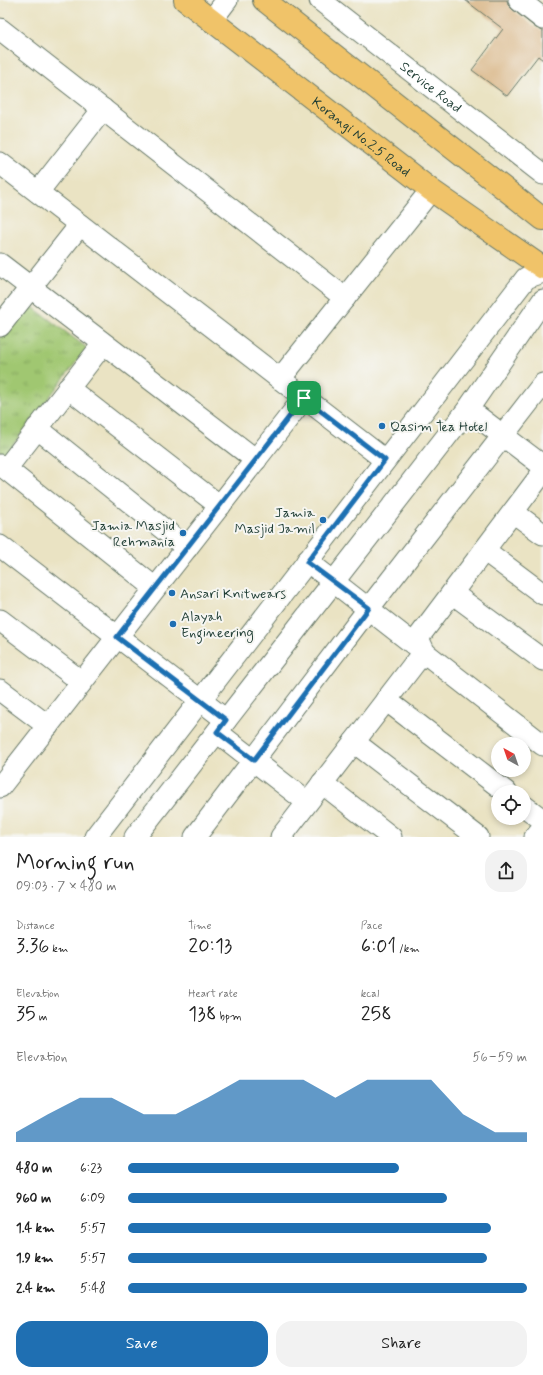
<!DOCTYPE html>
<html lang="en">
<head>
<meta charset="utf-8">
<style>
  :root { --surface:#fff; --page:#f2f2f2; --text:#222; --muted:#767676; --accent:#1f6fb2 }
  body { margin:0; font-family:Mynerve,sans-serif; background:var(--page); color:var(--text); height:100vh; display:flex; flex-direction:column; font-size:15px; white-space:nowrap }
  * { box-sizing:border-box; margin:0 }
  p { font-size:13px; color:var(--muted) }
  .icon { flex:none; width:22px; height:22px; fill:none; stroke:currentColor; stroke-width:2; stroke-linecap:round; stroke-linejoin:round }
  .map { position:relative; height:837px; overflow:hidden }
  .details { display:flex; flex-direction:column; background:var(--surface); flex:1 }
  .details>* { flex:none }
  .needle { width:26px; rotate:320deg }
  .fabs { position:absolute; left:491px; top:737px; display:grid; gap:8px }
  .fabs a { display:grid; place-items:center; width:40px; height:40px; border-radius:50%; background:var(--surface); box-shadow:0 2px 6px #0003; font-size:20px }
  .pin { position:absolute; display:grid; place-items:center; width:34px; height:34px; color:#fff; margin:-17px; border-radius:8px; box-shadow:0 2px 6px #0006 }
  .round { display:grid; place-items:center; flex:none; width:42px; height:42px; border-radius:16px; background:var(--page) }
  .overview { display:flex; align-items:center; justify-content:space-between; height:68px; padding:0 16px }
  h1 { font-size:22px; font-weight:600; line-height:30px }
  .stats { display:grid; grid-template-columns:repeat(3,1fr); gap:6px; height:68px; padding:4px 16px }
  .stats div { display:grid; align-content:center }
  .stats b { font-size:20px; font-weight:600 }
  .stats small { font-size:11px; font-weight:400 }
  .stats p { font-size:11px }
  .chart { height:112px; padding:8px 16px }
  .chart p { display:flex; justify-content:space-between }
  .chart svg { width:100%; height:72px; margin-top:4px; fill:var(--accent); opacity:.7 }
  .primary-button { display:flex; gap:8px; margin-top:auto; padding:8px 16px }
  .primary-button a { flex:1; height:46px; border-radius:16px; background:var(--accent); color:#fff; font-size:16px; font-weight:600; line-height:46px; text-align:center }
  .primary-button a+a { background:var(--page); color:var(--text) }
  ul { padding:0 16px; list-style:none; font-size:13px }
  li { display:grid; grid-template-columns:64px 48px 1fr; align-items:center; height:30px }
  li i { height:10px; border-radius:5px; background:var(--accent) }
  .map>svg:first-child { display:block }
</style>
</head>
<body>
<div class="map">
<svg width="543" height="837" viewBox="0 0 543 837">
  <defs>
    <pattern id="grass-tufts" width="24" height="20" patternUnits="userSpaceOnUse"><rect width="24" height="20" fill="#a0c771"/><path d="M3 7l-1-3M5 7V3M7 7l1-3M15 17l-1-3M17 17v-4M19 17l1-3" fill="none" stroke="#82a35e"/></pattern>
  </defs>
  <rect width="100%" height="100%" fill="#f6f6f2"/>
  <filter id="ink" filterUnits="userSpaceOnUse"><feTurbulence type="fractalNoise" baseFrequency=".025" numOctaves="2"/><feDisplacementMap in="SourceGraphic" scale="8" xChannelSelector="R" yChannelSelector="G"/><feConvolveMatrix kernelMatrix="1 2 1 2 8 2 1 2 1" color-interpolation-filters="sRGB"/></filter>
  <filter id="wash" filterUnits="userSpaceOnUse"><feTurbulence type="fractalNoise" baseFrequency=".012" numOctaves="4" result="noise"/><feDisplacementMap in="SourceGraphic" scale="16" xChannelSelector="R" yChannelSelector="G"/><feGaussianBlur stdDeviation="0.9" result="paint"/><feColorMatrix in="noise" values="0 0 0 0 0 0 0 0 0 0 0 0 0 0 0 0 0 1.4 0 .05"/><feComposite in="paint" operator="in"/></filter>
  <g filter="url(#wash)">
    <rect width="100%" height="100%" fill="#eae3c3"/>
    <polygon fill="url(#grass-tufts)" stroke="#608252" points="26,302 87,348 2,459 0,458 0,336"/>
    <g id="blocks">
      <polygon fill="#dbba8d" points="465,0 507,0 508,5 512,9 536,28 543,31 543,60 538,56 507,96 472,70 503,29"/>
    </g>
  </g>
  <g filter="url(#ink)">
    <use href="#blocks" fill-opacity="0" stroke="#676" stroke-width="1"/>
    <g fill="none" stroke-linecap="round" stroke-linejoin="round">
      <defs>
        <g id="minor">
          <path id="s1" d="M320 0 543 174"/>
          <polyline points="519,0 543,19"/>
          <polyline points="211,21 227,0"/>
          <polyline points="0,29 345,298"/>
          <polyline points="0,163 385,460"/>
          <polyline points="38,192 103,109"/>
          <polyline points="0,264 256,460"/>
          <polyline points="0,326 80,225"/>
          <polyline points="280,379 431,190"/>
          <polyline points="68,388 220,506"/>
          <polyline points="468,409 543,466"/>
          <polyline points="37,428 187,548"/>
          <polyline points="0,465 6,469 103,344"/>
          <polyline points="6,469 155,588"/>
          <polyline points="513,512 543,534"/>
          <polyline points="0,546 226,720"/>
          <polyline points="484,550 543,594"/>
          <polyline points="307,561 543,745"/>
          <polyline points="452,593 543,660"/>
          <polyline points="0,620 82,682"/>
          <polyline points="0,690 48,726"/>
          <polyline points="386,700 506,792"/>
          <polyline points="217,732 307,802"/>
          <polyline points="354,742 478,837"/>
          <polyline points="322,783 391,837"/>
          <polyline points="0,787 304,398"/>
          <polyline points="524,806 543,820"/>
          <polyline points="95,837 526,278 543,272"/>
          <polyline points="135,837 468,409 543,300"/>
          <polyline points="195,837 369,608 543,384"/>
          <polyline points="281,837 424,651 418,638 543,472"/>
          <polyline points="535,837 543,827"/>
        </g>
        <g id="major">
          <path id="s2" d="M185 0 431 190 543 268"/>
          <polyline points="264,0 543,219"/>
        </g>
      </defs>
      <use href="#minor" stroke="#676" stroke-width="23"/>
      <use href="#major" stroke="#676" stroke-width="24"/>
      <use href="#minor" stroke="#fff" stroke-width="21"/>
      <use href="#major" stroke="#f0c369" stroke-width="22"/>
    </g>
  </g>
  <g fill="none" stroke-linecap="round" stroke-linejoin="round" filter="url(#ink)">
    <defs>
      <polygon id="route" points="304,398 385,460 307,562 369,608 254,760 217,732 226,720 117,637"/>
    </defs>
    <use href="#route" stroke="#fff" stroke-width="8"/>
    <use href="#route" stroke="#1f6fb2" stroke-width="5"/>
  </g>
  <g fill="#1f6fb2" stroke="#f6f6f2" stroke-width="1.5">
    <circle cx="382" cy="426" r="4"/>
    <circle cx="323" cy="520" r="4"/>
    <circle cx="183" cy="533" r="4"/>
    <circle cx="172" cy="593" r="4"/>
    <circle cx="173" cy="624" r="4"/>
  </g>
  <g text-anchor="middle" stroke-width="4" stroke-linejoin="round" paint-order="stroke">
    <g font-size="14" fill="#1f3d34" stroke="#f6f6f2">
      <text dy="5" stroke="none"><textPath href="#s1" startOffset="141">Service Road</textPath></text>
      <text dy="5" stroke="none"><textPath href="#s2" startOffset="223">Korangi No.2.5 Road</textPath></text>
    </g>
    <g font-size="14" fill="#1f3d34" stroke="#f6f6f2" text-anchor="start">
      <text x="390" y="431">Qasim Tea Hotel</text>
      <text x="315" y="517" text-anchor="end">Jamia<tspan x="315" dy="16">Masjid Jamil</tspan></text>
      <text x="175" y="530" text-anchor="end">Jamia Masjid<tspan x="175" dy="16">Rehmania</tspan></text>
      <text x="180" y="598">Ansari Knitwears</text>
      <text x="181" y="621">Alayah<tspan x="181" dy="16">Engineering</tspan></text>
    </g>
  </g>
</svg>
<div class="fabs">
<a><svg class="needle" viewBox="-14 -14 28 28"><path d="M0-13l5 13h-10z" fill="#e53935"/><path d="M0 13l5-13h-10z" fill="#767676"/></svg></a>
<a><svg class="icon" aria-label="locate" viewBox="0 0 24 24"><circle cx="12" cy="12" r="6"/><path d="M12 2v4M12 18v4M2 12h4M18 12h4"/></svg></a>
</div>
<div class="pin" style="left:304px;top:398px;background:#1e9e55"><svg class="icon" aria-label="arrive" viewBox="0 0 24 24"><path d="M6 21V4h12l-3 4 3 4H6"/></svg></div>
</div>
<section class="details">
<div class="overview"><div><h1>Morning run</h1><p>09:03 · 7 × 480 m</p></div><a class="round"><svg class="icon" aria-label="share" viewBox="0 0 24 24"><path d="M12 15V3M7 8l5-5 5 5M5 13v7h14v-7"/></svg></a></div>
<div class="stats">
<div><p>Distance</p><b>3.36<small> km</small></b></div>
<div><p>Time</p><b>20:13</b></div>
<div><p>Pace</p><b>6:01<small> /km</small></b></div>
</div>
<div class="stats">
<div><p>Elevation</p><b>35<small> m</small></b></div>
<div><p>Heart rate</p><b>138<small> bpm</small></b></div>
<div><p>kcal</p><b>258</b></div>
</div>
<div class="chart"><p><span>Elevation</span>56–59 m</p>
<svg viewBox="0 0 160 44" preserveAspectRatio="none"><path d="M0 44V38L10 27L20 17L30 17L40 27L50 27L60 17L70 6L80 6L90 6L100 17L110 6L120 6L130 6L140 27L150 38L160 38V44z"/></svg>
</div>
<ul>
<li><b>480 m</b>6:23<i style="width:68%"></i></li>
<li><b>960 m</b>6:09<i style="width:80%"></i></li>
<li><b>1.4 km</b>5:57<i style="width:91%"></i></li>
<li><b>1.9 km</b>5:57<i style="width:90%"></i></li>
<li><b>2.4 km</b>5:48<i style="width:100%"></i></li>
</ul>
<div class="primary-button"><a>Save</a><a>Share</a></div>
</section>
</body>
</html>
